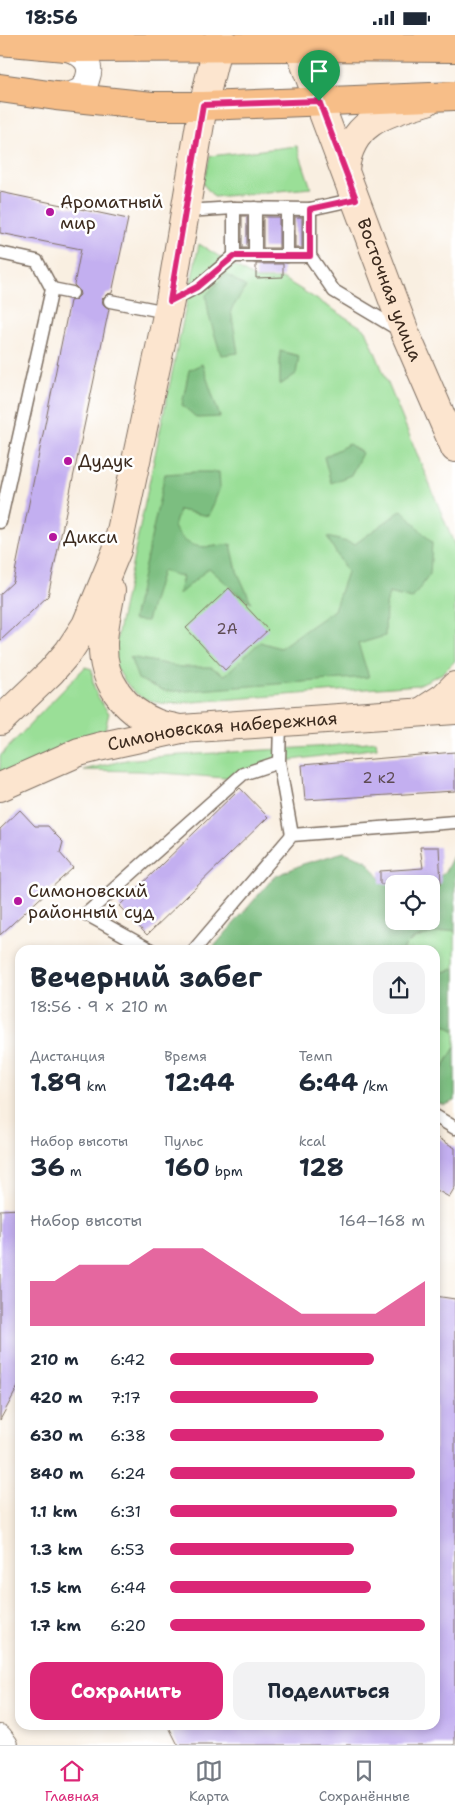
<!DOCTYPE html>
<html lang="ru">
<head>
<meta charset="utf-8">
<style>
  :root { --surface:#fff; --page:#f2f2f3; --text:#1f2937; --muted:#747a83; --line:#e0e1e3; --accent:#db2777 }
  body { margin:0; font-family:"Shantell Sans",sans-serif; background:var(--page); color:var(--text); height:100vh; display:flex; flex-direction:column; font-size:19px; white-space:nowrap }
  * { box-sizing:border-box; margin:0 }
  p { font-size:16px; color:var(--muted) }
  .icon { flex:none; width:28px; height:28px; fill:none; stroke:currentColor; stroke-width:2; stroke-linecap:round; stroke-linejoin:round }
  .map { position:relative; flex:1; overflow:hidden }
  .drawer { position:absolute; left:15px; top:910px; width:425px; height:785px; display:flex; flex-direction:column; background:var(--surface); border-radius:15px; box-shadow:0 2px 8px #0003 }
  .drawer>* { flex:none }
  .fabs { position:absolute; left:385px; top:840px; display:grid; gap:10px }
  .fabs a { display:grid; place-items:center; width:55px; height:55px; border-radius:10px; background:var(--surface); box-shadow:0 2px 8px #0003; font-size:25px }
  .pin { position:absolute; display:grid; place-items:center; width:42px; height:42px; color:#fff; margin:-51px -21px; border-radius:50% 50% 50% 0; rotate:-45deg; box-shadow:0 0 5px #0007 }
  .pin .icon { rotate:45deg }
  .round { display:grid; place-items:center; flex:none; width:52px; height:52px; border-radius:15px; background:var(--page) }
  .headline { display:flex; align-items:center; justify-content:space-between; height:85px; padding:0 15px }
  h1 { font-size:28px; font-weight:700; line-height:38px }
  .figures { display:grid; grid-template-columns:repeat(3,1fr); gap:8px; height:85px; padding:5px 15px }
  .figures div { display:grid; align-content:center }
  .figures b { font-size:25px; font-weight:700 }
  .figures small { font-size:14px; font-weight:400 }
  .figures p { font-size:14px }
  .chart { height:140px; padding:10px 15px }
  .chart p { display:flex; justify-content:space-between }
  .chart svg { width:100%; height:90px; margin-top:5px; fill:var(--accent); opacity:.7 }
  .button { display:flex; gap:10px; margin-top:auto; padding:10px 15px }
  .button a { flex:1; height:58px; border-radius:15px; background:var(--accent); color:#fff; font-size:20px; font-weight:700; line-height:58px; text-align:center }
  .button a+a { background:var(--page); color:var(--text) }
  ul { padding:0 15px; list-style:none; font-size:16px }
  li { display:grid; grid-template-columns:80px 60px 1fr; align-items:center; height:38px }
  li i { height:12px; border-radius:6px; background:var(--accent) }
  .status { display:flex; justify-content:space-between; align-items:center; height:35px; padding:0 25px; background:var(--surface); direction:ltr }
  .status svg { height:14px; fill:currentColor }
  .tabs { display:flex; justify-content:space-around; align-items:center; height:70px; border-top:1px solid var(--line); background:var(--surface); font-size:14px; color:var(--muted) }
  .tabs a { display:grid; justify-items:center; gap:2px }
  .tabs .current { color:var(--accent) }
  .map>svg:first-child { display:block }
</style>
</head>
<body>
<div class="status"><b>18:56</b><svg viewBox="0 0 49 12"><path d="M0 12V9h3v3zM5 12V6h3v6zM10 12V3h3v9zM15 12V0h3v12zM26 1h20v11H26zM47 4h2v5h-2z"/></svg></div>
<div class="map">
<svg width="455" height="1710" viewBox="0 0 455 1710">
  <rect width="100%" height="100%" fill="#fff"/>
  <filter id="ink" filterUnits="userSpaceOnUse"><feTurbulence type="fractalNoise" baseFrequency=".02" numOctaves="2"/><feDisplacementMap in="SourceGraphic" scale="10" xChannelSelector="R" yChannelSelector="G"/><feConvolveMatrix kernelMatrix="1 2 1 2 8 2 1 2 1" color-interpolation-filters="sRGB"/></filter>
  <filter id="wash" filterUnits="userSpaceOnUse"><feTurbulence type="fractalNoise" baseFrequency=".0096" numOctaves="4" result="noise"/><feDisplacementMap in="SourceGraphic" scale="20" xChannelSelector="R" yChannelSelector="G"/><feGaussianBlur stdDeviation="1.12" result="paint"/><feColorMatrix in="noise" values="0 0 0 0 0 0 0 0 0 0 0 0 0 0 0 0 0 1.4 0 .05"/><feComposite in="paint" operator="in"/></filter>
  <g filter="url(#wash)">
    <rect width="100%" height="100%" fill="#f9efe1"/>
    <g fill="#9adf97" stroke="#6a845a">
      <polygon points="297,111 311,153 214,162 203,149 210,121"/>
      <path d="M199 209 256 244H284L366 295 455 511V626L443 638 418 650 166 669C132 664 130 653 112 626Z"/>
      <path d="M85 632 92 634C92 654 97 662 109 678L104 699 0 743V721Z"/>
      <polygon points="376,706 377,713 279,727 236,744 139,736 83,735 126,725 166,721 331,711"/>
      <path d="M452 895 455 897V934L435 939V915H403C409 899 437 899 452 895Z"/>
      <polygon points="435,984 455,996 455,1012 435,1047"/>
    </g>
    <g fill="#7bbe80" stroke="#5b744f">
      <polygon points="226,239 246,252 231,275 238,318 221,320 209,281 206,260"/>
      <polygon points="280,316 299,321 296,339 280,350"/>
      <polygon points="202,329 220,382 197,383 182,370 189,335"/>
      <polygon points="349,409 362,418 351,440 331,448 324,422"/>
      <path d="M194 437H219L220 452 209 481 179 475 174 492C189 518 205 512 231 509L237 536 251 567 236 557 209 533 178 560 183 542 162 536 147 586 133 585 165 439Z"/>
      <polygon points="402,475 432,508 430,539 412,564 389,558 386,571 385,601 358,609 369,642 186,656 165,656 138,644 130,622 181,632 211,632 225,640 260,607 280,613 334,575 347,537 327,502 355,509"/>
      <path d="M344 817 366 825 383 847 394 850V886H431V849L445 837 455 817V897L452 895C437 899 409 899 403 915H211L274 842 303 829Z"/>
      <polygon points="455,934 455,996 435,984 435,939"/>
      <polygon points="455,1012 455,1066 445,1070 435,1067 435,1047"/>
    </g>
    <g id="blocks">
      <g fill="#c3aff0">
        <polygon points="0,157 128,184 112,258 107,259 102,264 103,269 109,274 48,561 0,606 0,559 13,547 70,266 75,265 80,260 79,255 74,250 81,214 0,198"/>
        <rect x="242" y="181" width="5" height="32"/>
        <rect x="263" y="182" width="16" height="31"/>
        <rect x="295" y="182" width="7" height="31"/>
        <polygon points="256,229 283,229 283,242 256,243"/>
        <polygon points="229,553 268,595 225,635 186,593"/>
        <polygon points="455,717 455,756 305,765 302,730"/>
        <polygon points="240,753 268,782 147,900 119,871"/>
        <polygon points="20,775 35,791 48,791 55,799 63,807 60,818 73,833 0,900 0,794"/>
        <polygon points="420,812 439,812 441,849 380,849 380,836 423,833"/>
        <polygon points="435,1101 455,1113 455,1152 449,1162 435,1154"/>
        <polygon points="20,1174 20,1348 0,1385 0,1175"/>
        <polygon points="435,1261 455,1264 455,1710 178,1710 168,1690 435,1690"/>
      </g>
    </g>
  </g>
  <g filter="url(#ink)">
    <use href="#blocks" fill-opacity="0" stroke="#7e6f62" stroke-width="1"/>
    <g fill="none" stroke-linecap="round" stroke-linejoin="round">
      <defs>
        <g id="service">
          <polyline points="310,174 310,221 334,256 401,296"/>
          <polyline points="186,176 234,173"/>
          <polyline points="0,218 37,226 52,254 0,487"/>
          <polyline points="255,221 255,173"/>
          <polyline points="287,221 287,174"/>
          <polyline points="310,221 234,221 234,173 310,174 356,164"/>
          <polyline points="52,254 72,258"/>
          <polyline points="110,266 167,277"/>
          <polyline points="171,266 197,252 234,221"/>
          <polyline points="280,688 279,727 292,800"/>
          <polyline points="151,915 86,879 243,739 279,727"/>
          <polyline points="194,915 292,800 455,787"/>
          <polyline points="435,1081 455,1093"/>
        </g>
        <g id="minor">
          <path d="M56 61C64 60 73 60 80 55 84 52 87 47 88 42 94 25 76 16 63 12"/>
          <polyline points="0,1702 6,1710"/>
        </g>
        <g id="secondary">
          <path id="s1" d="M294 0 406 300 455 413"/>
          <path d="M345 134C351 85 387 78 427 66"/>
          <path d="M111 556C108 574 103 593 103 610 102 645 124 676 156 688 163 691 172 692 179 694"/>
          <polyline points="421,677 444,662 455,651"/>
          <polyline points="0,686 51,637 69,616 86,590 117,515 170,266 203,71 220,0"/>
          <path id="s2" d="M0 752 79 717 98 712 181 694 455 675"/>
        </g>
        <g id="primary">
          <polyline points="0,6 76,13 299,12 455,13"/>
          <polyline points="0,53 56,61 152,71 203,71 455,61"/>
        </g>
      </defs>
      <use href="#service" stroke="#7e6f62" stroke-width="15"/>
      <use href="#minor" stroke="#7e6f62" stroke-width="26"/>
      <use href="#secondary" stroke="#7e6f62" stroke-width="30"/>
      <use href="#primary" stroke="#7e6f62" stroke-width="30"/>
      <use href="#service" stroke="#fff" stroke-width="12"/>
      <use href="#minor" stroke="#fff" stroke-width="24"/>
      <use href="#secondary" stroke="#fce5cf" stroke-width="28"/>
      <use href="#primary" stroke="#f7be88" stroke-width="28"/>
    </g>
  </g>
  <g fill="none" stroke-linecap="round" stroke-linejoin="round" filter="url(#ink)">
    <defs>
      <polygon id="route" points="319,66 356,164 310,174 310,221 234,221 197,252 170,266 203,70"/>
    </defs>
    <use href="#route" stroke="#fff" stroke-width="10"/>
    <use href="#route" stroke="#db2777" stroke-width="6"/>
  </g>
  <g fill="#b5179e" stroke="#fff" stroke-width="2">
    <circle cx="50" cy="177" r="5"/>
    <circle cx="68" cy="426" r="5"/>
    <circle cx="53" cy="502" r="5"/>
    <circle cx="18" cy="866" r="5"/>
  </g>
  <g text-anchor="middle" stroke-width="5" stroke-linejoin="round" paint-order="stroke">
    <g font-size="15" fill="#5d4b52">
      <text x="227" y="599">2А</text>
      <text x="379" y="748">2 к2</text>
    </g>
    <g font-size="18" fill="#3b2a1e" stroke="#fff" text-anchor="start">
      <text x="60" y="173">Ароматный<tspan x="60" dy="21">мир</tspan></text>
      <text x="78" y="432">Дудук</text>
      <text x="63" y="508">Дикси</text>
      <text x="28" y="862">Симоновский<tspan x="28" dy="21">районный суд</tspan></text>
    </g>
    <g font-size="18" fill="#3b2a1e" stroke="#fff">
      <text dy="6" stroke="none"><textPath href="#s1" startOffset="272">Восточная улица</textPath></text>
      <text dy="6" stroke="none"><textPath href="#s2" startOffset="232">Симоновская набережная</textPath></text>
    </g>
  </g>
</svg>
<div class="fabs">
<a><svg class="icon" aria-label="locate" viewBox="0 0 24 24"><circle cx="12" cy="12" r="6"/><path d="M12 2v4M12 18v4M2 12h4M18 12h4"/></svg></a>
</div>
<div class="pin" style="left:319px;top:66px;background:#1e9e55"><svg class="icon" aria-label="arrive" viewBox="0 0 24 24"><path d="M6 21V4h12l-3 4 3 4H6"/></svg></div>
<section class="drawer">
<div class="headline"><div><h1>Вечерний забег</h1><p>18:56 · 9 × 210 m</p></div><a class="round"><svg class="icon" aria-label="share" viewBox="0 0 24 24"><path d="M12 15V3M7 8l5-5 5 5M5 13v7h14v-7"/></svg></a></div>
<div class="figures">
<div><p>Дистанция</p><b>1.89<small> km</small></b></div>
<div><p>Время</p><b>12:44</b></div>
<div><p>Темп</p><b>6:44<small> /km</small></b></div>
</div>
<div class="figures">
<div><p>Набор высоты</p><b>36<small> m</small></b></div>
<div><p>Пульс</p><b>160<small> bpm</small></b></div>
<div><p>kcal</p><b>128</b></div>
</div>
<div class="chart"><p><span>Набор высоты</span>164–168 m</p>
<svg viewBox="0 0 160 44" preserveAspectRatio="none"><path d="M0 44V22L10 22L20 14L30 14L40 14L50 6L60 6L70 6L80 14L90 22L100 30L110 38L120 38L130 38L140 38L150 30L160 22V44z"/></svg>
</div>
<ul>
<li><b>210 m</b>6:42<i style="width:80%"></i></li>
<li><b>420 m</b>7:17<i style="width:58%"></i></li>
<li><b>630 m</b>6:38<i style="width:84%"></i></li>
<li><b>840 m</b>6:24<i style="width:96%"></i></li>
<li><b>1.1 km</b>6:31<i style="width:89%"></i></li>
<li><b>1.3 km</b>6:53<i style="width:72%"></i></li>
<li><b>1.5 km</b>6:44<i style="width:79%"></i></li>
<li><b>1.7 km</b>6:20<i style="width:100%"></i></li>
</ul>
<div class="button"><a>Сохранить</a><a>Поделиться</a></div>
</section>
</div>
<nav class="tabs">
<a class="current"><svg class="icon" aria-label="home" viewBox="0 0 24 24"><path d="M3 11l9-7 9 7M6 9v11h12V9"/></svg>Главная</a>
<a><svg class="icon" aria-label="map" viewBox="0 0 24 24"><path d="M3 6l6-2 6 2 6-2v14l-6 2-6-2-6 2zM9 4v14M15 6v14"/></svg>Карта</a>
<a><svg class="icon" aria-label="saved" viewBox="0 0 24 24"><path d="M7 4h10v16l-5-4-5 4z"/></svg>Сохранённые</a>
</nav>
</body>
</html>
